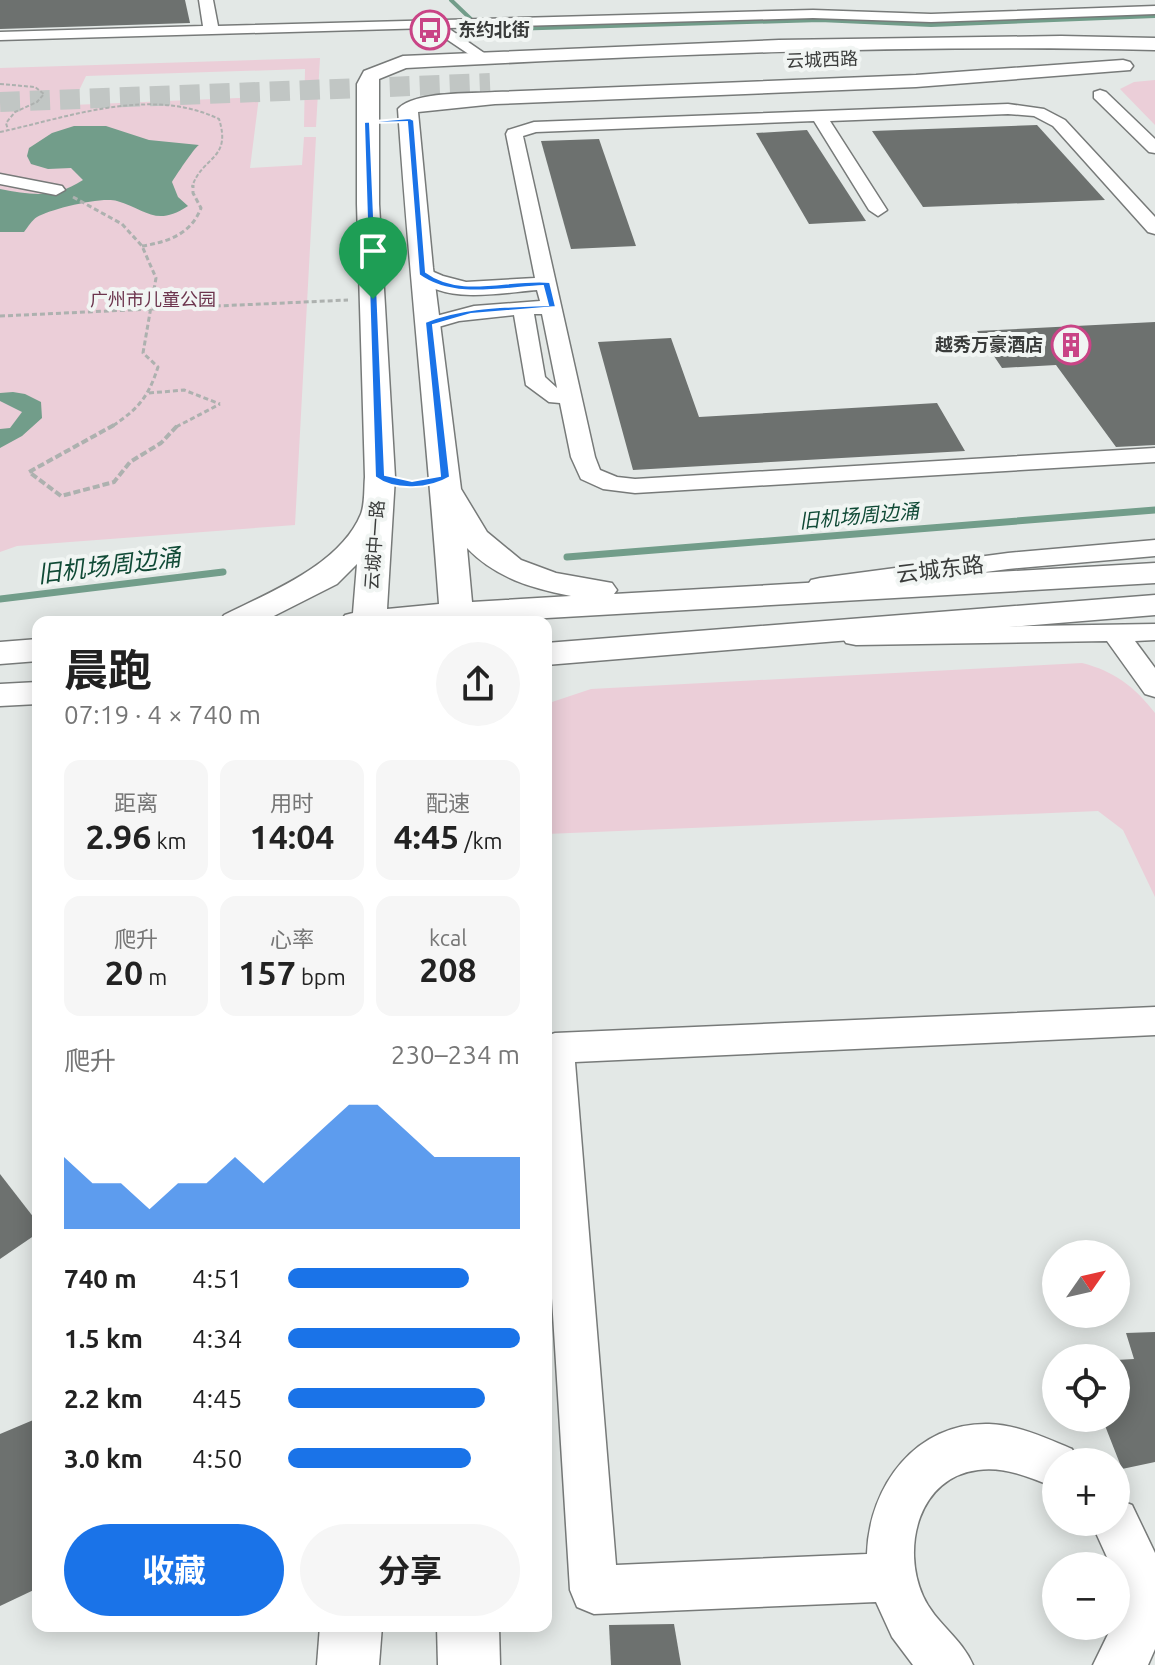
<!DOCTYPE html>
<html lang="zh">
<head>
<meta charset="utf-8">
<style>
  :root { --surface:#fff; --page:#f6f6f6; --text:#222; --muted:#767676; --accent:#1a73e8 }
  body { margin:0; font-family:Ubuntu,"Noto Sans SC",sans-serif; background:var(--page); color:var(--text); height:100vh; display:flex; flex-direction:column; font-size:30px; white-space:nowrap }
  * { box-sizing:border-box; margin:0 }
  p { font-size:26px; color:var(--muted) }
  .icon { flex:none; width:44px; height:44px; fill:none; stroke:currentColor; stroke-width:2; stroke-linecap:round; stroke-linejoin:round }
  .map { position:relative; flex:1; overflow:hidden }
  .sheet { position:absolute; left:32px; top:616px; width:520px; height:1016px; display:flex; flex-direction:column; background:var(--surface); border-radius:16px; box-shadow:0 4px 20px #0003 }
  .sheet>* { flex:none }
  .needle { width:52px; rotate:56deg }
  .tools { position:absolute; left:1042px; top:1240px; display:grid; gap:16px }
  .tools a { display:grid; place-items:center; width:88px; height:88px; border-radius:50%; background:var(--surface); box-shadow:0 4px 20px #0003; font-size:40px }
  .pin { position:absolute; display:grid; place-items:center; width:68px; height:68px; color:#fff; margin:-82px -34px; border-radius:50% 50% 50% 0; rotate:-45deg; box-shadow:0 0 8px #0007 }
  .pin .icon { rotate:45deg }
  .round { display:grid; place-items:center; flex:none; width:84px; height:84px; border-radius:42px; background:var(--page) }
  .overview { display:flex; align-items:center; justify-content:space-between; height:136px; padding:0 32px }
  h1 { font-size:44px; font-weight:700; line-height:60px }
  .metrics { display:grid; grid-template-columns:repeat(3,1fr); gap:12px; height:136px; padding:8px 32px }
  .metrics div { display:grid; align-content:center; border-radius:16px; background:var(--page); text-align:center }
  .metrics b { font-size:34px; font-weight:700 }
  .metrics small { font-size:22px; font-weight:400 }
  .metrics p { font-size:22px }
  .chart { height:224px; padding:16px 32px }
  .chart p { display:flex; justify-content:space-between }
  .chart svg { width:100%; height:144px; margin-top:8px; fill:var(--accent); opacity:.7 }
  .action { display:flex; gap:16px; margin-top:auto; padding:16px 32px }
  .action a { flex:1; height:92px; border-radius:48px; background:var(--accent); color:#fff; font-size:32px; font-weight:700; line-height:92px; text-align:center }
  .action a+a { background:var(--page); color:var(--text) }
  ul { padding:0 32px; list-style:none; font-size:26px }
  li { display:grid; grid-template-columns:128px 96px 1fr; align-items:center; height:60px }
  li i { height:20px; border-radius:10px; background:var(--accent) }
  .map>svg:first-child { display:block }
</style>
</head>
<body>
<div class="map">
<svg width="1155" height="1665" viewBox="0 0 1155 1665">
  <rect width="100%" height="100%" fill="#e3e8e6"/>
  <g fill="#ebced8">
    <polygon points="320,58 316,127 304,127 305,69 86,76 72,105 259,97 250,168 302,165 304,137 316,137 295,525 17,546 0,552 0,68"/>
    <polygon points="1155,80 1155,125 1120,89 1134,82"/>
    <path d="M1082 663C1114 671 1135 687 1155 713V897L1123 830 1098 811 546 834V704L591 689Z"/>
  </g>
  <g fill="#729d8a">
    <path d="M74 126H106L149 140 199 145C194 148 175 177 172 182L178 197 188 206C156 227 147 210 117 201 103 196 50 209 37 217 32 220 28 227 24 232H0V189C32 195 54 199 83 180L71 168 48 169 31 164 27 156 29 148 52 133Z"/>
    <polygon points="13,392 25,394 41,402 42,418 22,436 0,448 0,429 10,428 22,412 0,401 0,393"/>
  </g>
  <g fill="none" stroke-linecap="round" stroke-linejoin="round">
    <polyline stroke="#729d8a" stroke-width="4" points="451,0 475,23 507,29 820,20 931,25 1155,16"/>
    <g stroke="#729d8a" stroke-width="7">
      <polyline points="567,557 1155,510"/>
      <polyline points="0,599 223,572"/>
    </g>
  </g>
  <g fill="#6d716f">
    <polygon points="0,0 185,0 190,23 0,29"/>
    <polygon points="1037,125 1105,200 923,207 872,131"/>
    <polygon points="807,130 866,221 809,224 756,133"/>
    <polygon points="599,139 636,246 571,249 541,141"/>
    <polygon points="1155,322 1155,445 1116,447 1056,365 1002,368 977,331"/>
    <polygon points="671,338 699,417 937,403 965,451 633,470 598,342"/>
    <polygon points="0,1174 38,1223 38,1233 0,1259"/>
    <polygon points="1155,1332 1155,1462 1122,1469 1102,1418 1116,1418 1116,1360 1134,1359 1126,1333"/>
    <polygon points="38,1418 38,1588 0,1606 0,1434"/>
    <polygon points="674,1624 681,1665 611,1665 609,1625"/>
  </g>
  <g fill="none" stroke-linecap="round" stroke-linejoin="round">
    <polyline stroke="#c1c6c4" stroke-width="20" stroke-dasharray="20 10" stroke-linecap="butt" points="0,102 490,83"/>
    <defs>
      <g id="minor">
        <polygon points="199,0 213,0 218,26 813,10 931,14 1155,6 1155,14 931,22 813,18 448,28 487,55 487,61 482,63 430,28 0,40 0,32 203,26"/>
        <polygon points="1100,90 1106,92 1155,139 1155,153 1149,152 1094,98 1094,92"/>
        <path d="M1008 104 1044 109 1065 120 1155 217V234L1148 232 1053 126 1034 116 1008 114 830 121 887 210 878 216 869 210 814 121 536 132 523 136 595 457 600 470 617 477 635 479 1155 448V462L635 493 603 489 581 479 571 457 560 403 549 402 526 385 514 315 459 321 428 330 418 324 421 320 474 306 540 301 537 290C500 293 440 306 412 273L422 267 443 276 466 282 535 278 506 134 508 130 534 122ZM534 314H542L557 388 545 377Z"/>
        <polygon points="0,174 62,186 65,190 56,195 0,184"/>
        <polygon points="1155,540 1155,556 1008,569 820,594 811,592 807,586 811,580 820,578 1008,553"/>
        <polygon points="1155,624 1155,640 1135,641 1155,668 1155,697 1145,694 1107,641 856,645 846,643 842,637 846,631 856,629"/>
        <path d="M1155 1007V1035L575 1062 616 1565 867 1554C869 1486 916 1422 989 1424 1018 1425 1046 1438 1072 1449L1078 1462H1056V1488C1032 1478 1005 1466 978 1470 919 1477 901 1547 923 1596 935 1623 962 1638 973 1665H913L892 1637 876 1602 594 1614 577 1607 570 1590 546 1201V1036L555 1033Z"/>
        <polygon points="1116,1499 1132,1505 1155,1553 1155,1649 1148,1665 1093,1665 1112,1626 1116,1626 1116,1566 1111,1566 1091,1522 1116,1522"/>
      </g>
      <g id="major">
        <path d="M1061 36 1155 38V50C905 44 656 55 406 68L379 79V204L395 477 387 609 439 604C427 439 409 274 398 109 414 91 471 94 495 92L916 75 1123 60 1130 62 1133 66 1130 70 916 87 495 104 418 112 433 268 461 489 487 532 521 560 556 573 612 583 617 590 614 594 1155 563V583L477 622H340L345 615 353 613 357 564 337 584 262 622H219L224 615C270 592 340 565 361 514 365 504 364 488 365 477L357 204V84L364 71 403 56 779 40ZM467 548C496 578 531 588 571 596L472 602Z"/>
        <polygon points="1155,595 1155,615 546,665 546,643"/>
        <polygon points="38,639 38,661 0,664 0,642"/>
        <polygon points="38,682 38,704 0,706 0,684"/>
        <polygon points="320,1626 382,1626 379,1665 317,1665"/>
        <polygon points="437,1626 499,1626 500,1665 438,1665"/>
      </g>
    </defs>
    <use href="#minor" stroke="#777a79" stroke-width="3"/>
    <use href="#major" stroke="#777a79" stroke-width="3"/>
    <g stroke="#adb1af" stroke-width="2" stroke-dasharray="4 2" stroke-linecap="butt">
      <polyline points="0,84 35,87 44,94 37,102 15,112 6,123 8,130"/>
      <path d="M0 132C70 117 150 86 219 119 232 160 202 156 192 187"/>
    </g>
    <g stroke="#adb1af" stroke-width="3" stroke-dasharray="5 3" stroke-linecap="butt">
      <path d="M73 197 122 224 142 246 156 278 143 353 158 367C148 398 138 409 111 427"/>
      <path d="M142 246C168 242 191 234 201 208L193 193V185"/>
      <polyline points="0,316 348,300"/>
      <polyline points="149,393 184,390 220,404"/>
      <polyline points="176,427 220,404"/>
    </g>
    <polyline stroke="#adb1af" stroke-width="4" stroke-dasharray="7 3" stroke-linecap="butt" points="114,425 29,472 61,496 114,482 130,462 161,443 178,425"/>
    <use href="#minor" fill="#fff" fill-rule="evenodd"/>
    <use href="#major" fill="#fff" fill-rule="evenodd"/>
  </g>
  <path fill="#1a73e8" stroke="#fff" stroke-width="2" fill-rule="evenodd" d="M410 118 414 120 426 272C461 298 509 278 550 282L556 307 471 314 433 325 450 477C430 489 395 492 375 477L364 122ZM407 122 419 275C453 300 503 288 543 286L548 305C505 307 465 306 425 322L440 476 412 481 385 475 370 123Z"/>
  <defs>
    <symbol id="bus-ring" viewBox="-11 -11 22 22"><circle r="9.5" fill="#f1f5f3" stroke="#c94486" stroke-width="1.5"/><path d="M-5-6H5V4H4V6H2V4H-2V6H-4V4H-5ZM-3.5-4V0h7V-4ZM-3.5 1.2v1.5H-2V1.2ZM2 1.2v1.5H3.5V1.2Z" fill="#c94486"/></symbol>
    <symbol id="building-ring" viewBox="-11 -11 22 22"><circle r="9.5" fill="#f1f5f3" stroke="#c94486" stroke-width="1.5"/><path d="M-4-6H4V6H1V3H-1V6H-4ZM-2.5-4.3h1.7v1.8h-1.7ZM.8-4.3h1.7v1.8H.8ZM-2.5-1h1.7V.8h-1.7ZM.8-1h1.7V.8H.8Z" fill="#c94486"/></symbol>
  </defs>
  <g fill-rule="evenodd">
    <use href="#bus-ring" x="408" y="8" width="44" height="44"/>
    <use href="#building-ring" x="1049" y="323" width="44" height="44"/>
  </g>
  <g text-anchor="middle" stroke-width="8" stroke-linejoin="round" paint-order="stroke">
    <g font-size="18" font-weight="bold" fill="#3a3c3b" stroke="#f1f5f3" text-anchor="start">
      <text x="458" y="36">东约北街</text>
      <text x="1043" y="351" text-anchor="end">越秀万豪酒店</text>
    </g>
    <g font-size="18" fill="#3a3c3b" stroke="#f1f5f3">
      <text transform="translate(822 60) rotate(-2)" y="6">云城西路</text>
      <text transform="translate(375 545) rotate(-86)" y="6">云城中一路</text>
    </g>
    <g font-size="18" fill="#6d354e" stroke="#f1f5f3">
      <text x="153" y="306">广州市儿童公园</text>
    </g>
    <g font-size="20" font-style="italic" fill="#104a36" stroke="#f1f5f3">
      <text transform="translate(859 516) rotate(-5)" y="7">旧机场周边涌</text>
    </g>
    <g font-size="22" fill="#3a3c3b" stroke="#f1f5f3">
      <text transform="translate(940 569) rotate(-7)" y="8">云城东路</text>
    </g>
    <g font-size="24" font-style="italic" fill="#104a36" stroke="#f1f5f3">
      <text transform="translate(109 566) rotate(-7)" y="8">旧机场周边涌</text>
    </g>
  </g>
</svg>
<div class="tools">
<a><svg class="needle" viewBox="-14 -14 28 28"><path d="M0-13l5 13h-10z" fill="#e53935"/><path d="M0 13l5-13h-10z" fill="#767676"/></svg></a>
<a><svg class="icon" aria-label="locate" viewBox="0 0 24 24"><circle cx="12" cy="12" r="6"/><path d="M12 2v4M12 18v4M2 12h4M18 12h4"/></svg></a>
<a>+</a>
<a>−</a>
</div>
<div class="pin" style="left:373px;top:299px;background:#1e9e55"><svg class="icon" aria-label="arrive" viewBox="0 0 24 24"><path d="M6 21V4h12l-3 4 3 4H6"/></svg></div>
<section class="sheet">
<div class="overview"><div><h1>晨跑</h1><p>07:19 · 4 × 740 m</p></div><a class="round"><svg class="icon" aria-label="share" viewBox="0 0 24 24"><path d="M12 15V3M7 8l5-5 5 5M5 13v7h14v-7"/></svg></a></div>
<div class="metrics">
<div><p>距离</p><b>2.96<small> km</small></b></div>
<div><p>用时</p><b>14:04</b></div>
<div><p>配速</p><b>4:45<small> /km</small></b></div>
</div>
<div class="metrics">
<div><p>爬升</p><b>20<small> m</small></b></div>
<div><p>心率</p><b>157<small> bpm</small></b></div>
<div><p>kcal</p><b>208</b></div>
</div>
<div class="chart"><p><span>爬升</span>230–234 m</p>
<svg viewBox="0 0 160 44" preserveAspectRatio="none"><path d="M0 44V22L10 30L20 30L30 38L40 30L50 30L60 22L70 30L80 22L90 14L100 6L110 6L120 14L130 22L140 22L150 22L160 22V44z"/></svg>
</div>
<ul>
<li><b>740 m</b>4:51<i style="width:78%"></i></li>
<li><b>1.5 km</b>4:34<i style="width:100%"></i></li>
<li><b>2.2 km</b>4:45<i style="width:85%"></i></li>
<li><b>3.0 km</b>4:50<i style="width:79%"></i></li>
</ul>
<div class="action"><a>收藏</a><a>分享</a></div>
</section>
</div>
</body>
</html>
